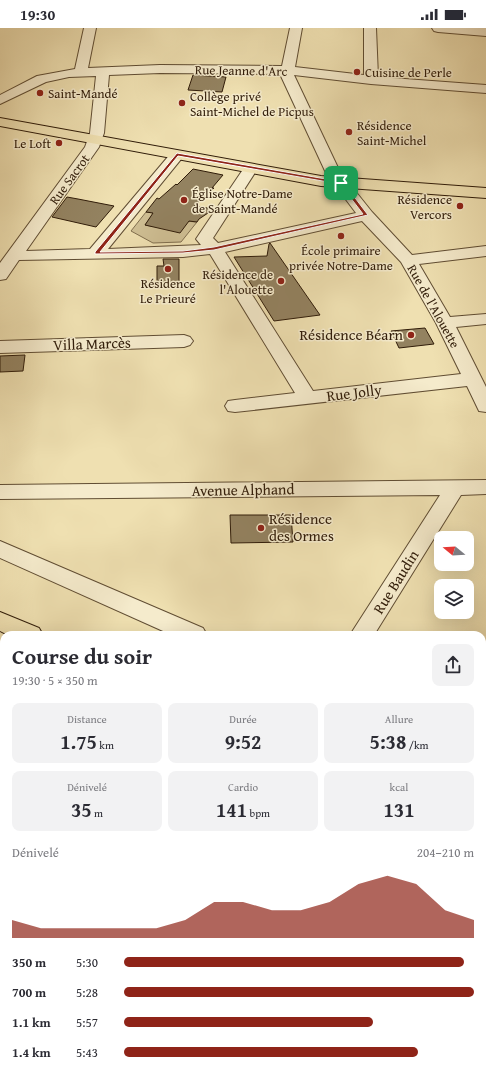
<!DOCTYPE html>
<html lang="fr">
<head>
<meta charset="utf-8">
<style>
  :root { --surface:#fff; --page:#f2f2f3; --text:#2b2b33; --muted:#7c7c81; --accent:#8f2418 }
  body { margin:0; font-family:"Gentium Book Plus",serif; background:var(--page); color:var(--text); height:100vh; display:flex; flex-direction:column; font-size:15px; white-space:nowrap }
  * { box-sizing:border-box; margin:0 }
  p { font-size:13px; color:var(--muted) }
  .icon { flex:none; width:22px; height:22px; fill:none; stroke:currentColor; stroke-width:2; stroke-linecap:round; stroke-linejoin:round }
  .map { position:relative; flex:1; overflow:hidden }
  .drawer { position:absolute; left:0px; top:603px; width:486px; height:444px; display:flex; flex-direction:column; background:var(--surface); border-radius:12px 12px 0 0; box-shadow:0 4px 16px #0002 }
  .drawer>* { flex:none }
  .needle { width:26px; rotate:288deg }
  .buttons { position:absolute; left:434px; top:503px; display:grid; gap:8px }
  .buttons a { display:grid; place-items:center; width:40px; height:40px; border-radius:8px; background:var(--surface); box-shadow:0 4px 16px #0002; font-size:20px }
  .pin { position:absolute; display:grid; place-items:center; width:34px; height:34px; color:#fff; margin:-17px; border-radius:8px; box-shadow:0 2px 6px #0006 }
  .round { display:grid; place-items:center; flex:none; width:42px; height:42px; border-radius:8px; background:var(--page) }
  .headline { display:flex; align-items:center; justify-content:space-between; height:68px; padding:0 12px }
  h1 { font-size:22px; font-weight:700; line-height:30px }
  .metrics { display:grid; grid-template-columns:repeat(3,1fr); gap:6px; height:68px; padding:4px 12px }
  .metrics div { display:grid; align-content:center; border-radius:8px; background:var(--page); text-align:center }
  .metrics b { font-size:20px; font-weight:700 }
  .metrics small { font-size:11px; font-weight:400 }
  .metrics p { font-size:11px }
  .chart { height:112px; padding:8px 12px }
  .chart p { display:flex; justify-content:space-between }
  .chart svg { width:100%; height:72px; margin-top:4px; fill:var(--accent); opacity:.7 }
  ul { padding:0 12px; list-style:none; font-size:13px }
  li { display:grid; grid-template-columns:64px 48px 1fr; align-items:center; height:30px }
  li i { height:10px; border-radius:5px; background:var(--accent) }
  .status { display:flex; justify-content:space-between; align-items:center; height:28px; padding:0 20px; background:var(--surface); direction:ltr }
  .status svg { height:11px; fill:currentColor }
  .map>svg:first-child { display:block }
</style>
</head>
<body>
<div class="status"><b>19:30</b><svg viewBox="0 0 49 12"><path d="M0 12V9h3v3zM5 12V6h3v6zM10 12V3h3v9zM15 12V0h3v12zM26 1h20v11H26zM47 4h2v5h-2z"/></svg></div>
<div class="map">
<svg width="486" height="1047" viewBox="0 0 486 1047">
  <rect width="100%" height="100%" fill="#efe0b1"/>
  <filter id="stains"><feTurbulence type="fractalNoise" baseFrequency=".005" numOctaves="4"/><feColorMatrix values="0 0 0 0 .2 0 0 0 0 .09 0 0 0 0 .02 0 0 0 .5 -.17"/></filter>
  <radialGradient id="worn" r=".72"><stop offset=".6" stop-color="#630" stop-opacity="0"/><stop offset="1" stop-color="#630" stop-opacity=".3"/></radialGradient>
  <g fill="#cfbf94" stroke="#806e4e">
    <path d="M146 184 154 185 145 197C161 202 180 191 197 194L181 214 153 215 131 203Z"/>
    <polygon points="0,762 4,764 4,1043 206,1043 206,1047 0,1047"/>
    <polygon points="482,950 486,952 486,1047 292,1047 292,1043 482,1043"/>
  </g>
  <g fill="#938260" stroke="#301c09">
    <polygon points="193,47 226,49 222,64 188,62"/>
    <polygon points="193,141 223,147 212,160 214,160 194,178 214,181 199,191 197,194 189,193 180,205 145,197 153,185 146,184 157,170 159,171 176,156 177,157"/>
    <polygon points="67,169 78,171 114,178 96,199 52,189"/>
    <polygon points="270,215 320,287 274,293 234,229 267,228 269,216"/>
    <polygon points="163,231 179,231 179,255 157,255 157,238 164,238"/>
    <polygon points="425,300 434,316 399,320 391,303"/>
    <polygon points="25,327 23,343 0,344 0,328"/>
    <polygon points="230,487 291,487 293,514 231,515"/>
  </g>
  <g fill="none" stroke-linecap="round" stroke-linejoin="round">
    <defs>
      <g id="minor">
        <path d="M84 0H96L88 40 160 37 282 38 290 0H302L295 39 364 47V0H376L378 49 486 57V65L371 56 294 47 340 144 372 184 412 227 486 218V228L419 236 450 289 486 286V296L456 299 486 359V384L479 383 467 358 235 384 228 383 225 378 228 373 235 372 295 365 210 226 183 229 19 232 6 251 0 252V235L85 119 90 105 96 48 69 49 46 54 0 76V67L37 48 75 41ZM160 45 280 46 326 145 356 185 218 215 213 210 258 140 256 137 251 136 246 137 196 211 201 217 108 221 182 130 184 127 182 124 177 123 172 124 90 221 26 223 99 119 104 105 109 47ZM362 193 401 234 436 295 461 346 313 363 225 224Z"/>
        <polygon points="432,0 486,0 486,8 438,4 434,3"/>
        <polygon points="184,307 190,309 193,313 190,317 184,319 0,325 0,313"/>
        <polygon points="486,452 486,466 461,467 374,607 350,607 440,467 0,471 0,457"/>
        <polygon points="0,513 203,600 207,607 172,607 0,530"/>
        <polygon points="482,727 486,728 486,752 482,751"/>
        <rect x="248" y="1043" width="32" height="4"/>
      </g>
      <polygon id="major" points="0,90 321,148 486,160 486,170 321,158 0,98"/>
      <g id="highway">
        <polygon points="0,584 39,600 43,607 8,607 0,603"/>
        <polygon points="0,633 4,634 4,655 0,654"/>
        <polygon points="482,817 486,818 486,845 482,844"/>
        <polygon points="482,877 486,878 486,907 482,906"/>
      </g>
    </defs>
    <use href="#minor" stroke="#604d33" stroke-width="2"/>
    <use href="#major" stroke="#301c09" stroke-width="2"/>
    <use href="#highway" stroke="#301c09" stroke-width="2"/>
    <use href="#minor" fill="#f5ebcc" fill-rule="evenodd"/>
    <use href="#major" fill="#efe0b1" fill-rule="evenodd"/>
    <use href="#highway" fill="#efe0b1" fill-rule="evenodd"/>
  </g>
  <path fill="#8f2418" stroke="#fff" fill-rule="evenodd" d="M177 125 343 154 368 187 214 222 183 225 95 226V224ZM178 128 340 156 363 186 214 219 183 223 100 224Z"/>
  <g fill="#8f2418" stroke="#f5ebcc" stroke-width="1.5">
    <circle cx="357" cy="44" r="4"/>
    <circle cx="40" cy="65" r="4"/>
    <circle cx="182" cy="75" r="4"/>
    <circle cx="349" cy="104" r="4"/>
    <circle cx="59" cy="115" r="4"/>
    <circle cx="184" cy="172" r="4"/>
    <circle cx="460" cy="178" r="4"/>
    <circle cx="341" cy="208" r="4"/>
    <circle cx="168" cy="241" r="4"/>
    <circle cx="281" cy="253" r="4"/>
    <circle cx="411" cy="307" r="4"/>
    <circle cx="261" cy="500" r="4"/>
  </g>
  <g text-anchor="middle" stroke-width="3" stroke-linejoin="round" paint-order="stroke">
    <g font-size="13" fill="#301c09" stroke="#f5ebcc">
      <text transform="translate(241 42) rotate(1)" y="5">Rue Jeanne d'Arc</text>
      <text transform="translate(69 151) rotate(-54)" y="5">Rue Sacrot</text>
      <text transform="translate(434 278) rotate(61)" y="5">Rue de l'Alouette</text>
    </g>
    <g font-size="13" fill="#301c09" stroke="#f5ebcc" text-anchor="start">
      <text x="365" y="49">Cuisine de Perle</text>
      <text x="48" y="70">Saint-Mandé</text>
      <text x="190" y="73">Collège privé<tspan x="190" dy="15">Saint-Michel de Picpus</tspan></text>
      <text x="357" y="102">Résidence<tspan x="357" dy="15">Saint-Michel</tspan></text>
      <text x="51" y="120" text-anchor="end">Le Loft</text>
      <text x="192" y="170">Église Notre-Dame<tspan x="192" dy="15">de Saint-Mandé</tspan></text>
      <text x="452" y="176" text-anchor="end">Résidence<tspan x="452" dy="15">Vercors</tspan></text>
      <text x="341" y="227" text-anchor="middle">École primaire<tspan x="341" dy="15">privée Notre-Dame</tspan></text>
      <text x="273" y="251" text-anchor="end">Résidence de<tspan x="273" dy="15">l'Alouette</tspan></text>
      <text x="168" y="260" text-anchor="middle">Résidence<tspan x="168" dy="15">Le Prieuré</tspan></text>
    </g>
    <g font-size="15" fill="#301c09" stroke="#f5ebcc" text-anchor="end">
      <text x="403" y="312">Résidence Béarn</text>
      <text x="269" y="496" text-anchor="start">Résidence<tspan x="269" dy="17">des Ormes</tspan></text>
    </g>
    <g font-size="15" fill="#301c09" stroke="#f5ebcc">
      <text transform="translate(92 316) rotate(-2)" y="5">Villa Marcès</text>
      <text transform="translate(354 365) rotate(-7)" y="5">Rue Jolly</text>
      <text transform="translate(243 462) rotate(-1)" y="5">Avenue Alphand</text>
      <text transform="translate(396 554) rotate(-58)" y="5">Rue Baudin</text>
    </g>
  </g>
  <rect width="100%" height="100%" filter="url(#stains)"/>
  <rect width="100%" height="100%" fill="url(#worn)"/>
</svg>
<div class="buttons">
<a><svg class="needle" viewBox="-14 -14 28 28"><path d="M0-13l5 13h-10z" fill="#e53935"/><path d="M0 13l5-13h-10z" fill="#7c7c81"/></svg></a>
<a><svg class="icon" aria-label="layers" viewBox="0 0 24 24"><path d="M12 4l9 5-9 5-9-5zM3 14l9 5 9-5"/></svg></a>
</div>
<div class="pin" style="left:341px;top:155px;background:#1e9e55"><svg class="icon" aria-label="arrive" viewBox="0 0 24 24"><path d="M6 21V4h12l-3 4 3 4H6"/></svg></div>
<section class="drawer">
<div class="headline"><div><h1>Course du soir</h1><p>19:30 · 5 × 350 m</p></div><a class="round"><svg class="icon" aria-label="share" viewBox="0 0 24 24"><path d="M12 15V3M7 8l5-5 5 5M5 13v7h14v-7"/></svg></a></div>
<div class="metrics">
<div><p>Distance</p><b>1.75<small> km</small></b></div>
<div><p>Durée</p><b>9:52</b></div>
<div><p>Allure</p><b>5:38<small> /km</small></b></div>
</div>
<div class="metrics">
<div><p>Dénivelé</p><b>35<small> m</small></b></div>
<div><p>Cardio</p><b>141<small> bpm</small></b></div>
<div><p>kcal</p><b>131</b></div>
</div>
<div class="chart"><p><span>Dénivelé</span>204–210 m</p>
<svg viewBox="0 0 160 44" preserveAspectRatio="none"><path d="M0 44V33L10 38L20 38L30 38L40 38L50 38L60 33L70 22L80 22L90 27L100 27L110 22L120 11L130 6L140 11L150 27L160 33V44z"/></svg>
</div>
<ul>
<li><b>350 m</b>5:30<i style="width:97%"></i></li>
<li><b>700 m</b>5:28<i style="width:100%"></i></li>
<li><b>1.1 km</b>5:57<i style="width:71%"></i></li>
<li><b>1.4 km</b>5:43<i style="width:84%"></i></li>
</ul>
</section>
</div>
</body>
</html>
